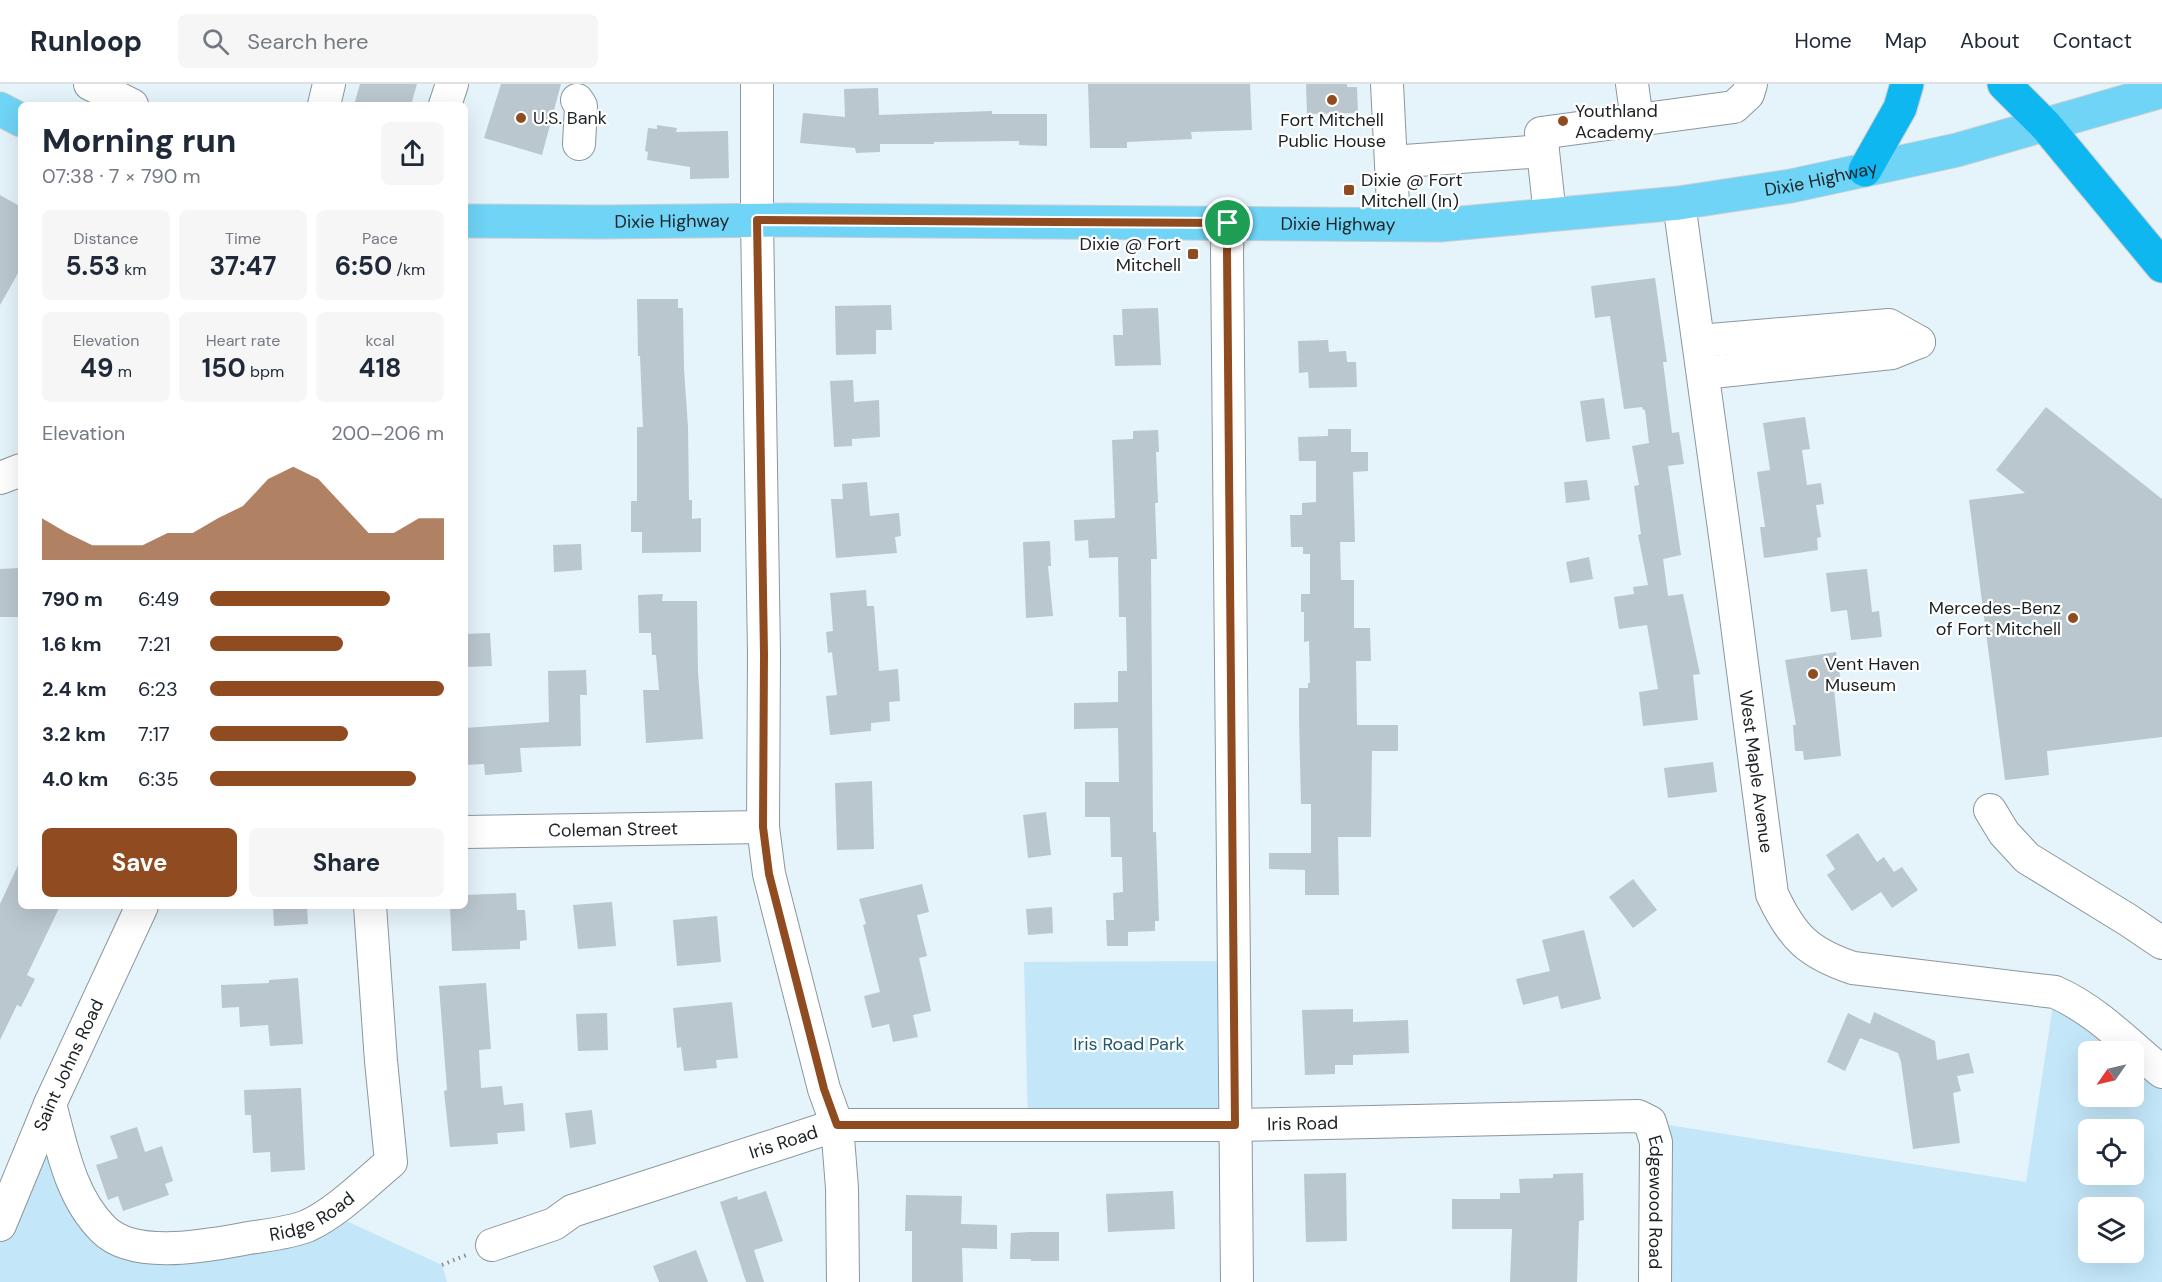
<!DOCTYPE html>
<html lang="en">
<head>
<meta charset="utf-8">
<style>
  :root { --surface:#fff; --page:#f6f6f7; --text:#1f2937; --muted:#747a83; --line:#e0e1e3; --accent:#904c20 }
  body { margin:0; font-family:"DM Sans",sans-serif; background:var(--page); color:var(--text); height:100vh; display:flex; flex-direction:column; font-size:22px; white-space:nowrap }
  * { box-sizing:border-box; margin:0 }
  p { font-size:20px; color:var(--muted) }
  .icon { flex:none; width:33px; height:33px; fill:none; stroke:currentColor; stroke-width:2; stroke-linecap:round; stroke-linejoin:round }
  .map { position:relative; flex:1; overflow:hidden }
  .details { position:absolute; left:18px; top:18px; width:450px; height:807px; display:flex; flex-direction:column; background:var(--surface); border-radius:9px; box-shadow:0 6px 24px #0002 }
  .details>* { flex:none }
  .needle { width:39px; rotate:236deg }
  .tools { position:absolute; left:2078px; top:957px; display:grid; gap:12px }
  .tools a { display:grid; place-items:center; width:66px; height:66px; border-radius:9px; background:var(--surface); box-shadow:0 6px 24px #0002; font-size:30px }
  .pin { position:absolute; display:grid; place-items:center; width:51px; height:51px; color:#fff; margin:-26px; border:3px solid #fff; border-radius:50%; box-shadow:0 2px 6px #0007 }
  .round { display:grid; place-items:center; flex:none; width:63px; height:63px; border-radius:9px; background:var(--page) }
  .overview { display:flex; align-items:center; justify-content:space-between; height:102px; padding:0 24px }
  h1 { font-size:33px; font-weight:700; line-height:45px }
  .figures { display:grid; grid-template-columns:repeat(3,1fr); gap:9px; height:102px; padding:6px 24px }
  .figures div { display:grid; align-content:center; border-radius:9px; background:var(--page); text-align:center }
  .figures b { font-size:26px; font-weight:700 }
  .figures small { font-size:16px; font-weight:400 }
  .figures p { font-size:16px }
  .chart { height:168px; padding:12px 24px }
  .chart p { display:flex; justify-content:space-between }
  .chart svg { width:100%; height:108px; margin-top:6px; fill:var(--accent); opacity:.7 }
  .primary-button { display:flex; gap:12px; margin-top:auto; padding:12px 24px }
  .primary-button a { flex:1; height:69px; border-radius:9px; background:var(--accent); color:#fff; font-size:24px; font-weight:700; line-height:69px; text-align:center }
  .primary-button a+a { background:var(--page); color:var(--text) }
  ul { padding:0 24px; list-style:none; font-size:20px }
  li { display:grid; grid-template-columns:96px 72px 1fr; align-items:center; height:45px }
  li i { height:15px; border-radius:8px; background:var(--accent) }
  header { display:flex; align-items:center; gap:36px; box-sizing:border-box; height:84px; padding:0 30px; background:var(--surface); border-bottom:2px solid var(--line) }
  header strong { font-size:28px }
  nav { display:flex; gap:33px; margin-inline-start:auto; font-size:21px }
  .search { width:420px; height:54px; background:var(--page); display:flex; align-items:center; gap:15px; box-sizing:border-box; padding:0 21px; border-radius:9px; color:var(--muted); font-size:22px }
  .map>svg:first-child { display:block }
</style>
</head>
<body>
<header>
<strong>Runloop</strong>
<div class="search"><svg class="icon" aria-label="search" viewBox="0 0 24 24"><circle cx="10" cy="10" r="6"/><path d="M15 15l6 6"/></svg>Search here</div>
<nav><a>Home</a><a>Map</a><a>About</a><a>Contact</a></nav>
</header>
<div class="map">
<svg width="2162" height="1198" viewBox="0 0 2162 1198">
  <rect width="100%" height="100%" fill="#e5f3fa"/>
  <g fill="#c3e7f9" fill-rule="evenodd">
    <polygon points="1234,877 1235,1041 1028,1042 1024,878"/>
    <path d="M2055 908 2162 988V1198H1655L1650 1038 2026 1098ZM2088 968H2133V1012H2088ZM2088 1046H2133V1090H2088ZM2088 1124H2133V1168H2088Z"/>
    <polygon points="50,1020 69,1092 140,1163 329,1129 442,1181 447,1198 0,1198 0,1141"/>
  </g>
  <g fill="#bbc7ce">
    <polygon points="360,0 417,0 411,21 354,21"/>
    <polygon points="501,0 561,0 542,71 484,54"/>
    <polygon points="1088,0 1250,0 1252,46 1191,48 1192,55 1127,58 1127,64 1090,64"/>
    <polygon points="1306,0 1347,0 1347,3 1357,3 1358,29 1307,30"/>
    <polygon points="878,4 879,31 992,27 992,30 1047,30 1047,62 1019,61 1019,57 934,58 934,60 880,60 880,68 856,69 855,64 800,59 803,29 845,33 844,5"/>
    <polygon points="657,41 677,44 676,48 728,47 729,94 690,95 690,83 647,76 648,68 645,67 648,44 657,45"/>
    <polygon points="0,111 21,123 21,184 0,221"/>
    <polygon points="1655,194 1667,278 1663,278 1672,349 1679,348 1684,380 1668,382 1681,471 1663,475 1668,512 1683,510 1700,590 1693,591 1698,636 1643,642 1639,608 1658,605 1647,541 1619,545 1614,513 1634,510 1633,503 1648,501 1638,451 1641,450 1634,402 1639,401 1632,362 1649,359 1645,326 1643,326 1642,323 1624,325 1610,232 1595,234 1591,202"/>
    <polygon points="637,215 678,215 678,224 683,224 684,285 688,343 689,416 692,416 692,435 701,434 701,468 642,469 642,448 631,448 631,417 637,417 637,343 643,343 640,272 638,272"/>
    <polygon points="891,221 892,246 876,246 876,270 836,271 835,222"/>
    <polygon points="1158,224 1161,281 1115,282 1113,251 1123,251 1122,225"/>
    <polygon points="1328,256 1329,268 1346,267 1347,278 1356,278 1357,303 1309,304 1308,288 1299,289 1298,257"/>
    <polygon points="853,296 854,318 879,316 880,353 852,355 852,362 834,363 830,297"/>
    <polygon points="1604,314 1610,355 1586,358 1580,317"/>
    <polygon points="2046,323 2162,415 2162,653 2047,667 2049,691 2005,696 1969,416 2025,409 1996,386"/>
    <polygon points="1805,333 1810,365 1802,366 1807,401 1821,399 1824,420 1816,421 1821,453 1817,454 1818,466 1764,474 1760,443 1765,443 1757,388 1770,386 1763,339"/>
    <polygon points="1328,345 1351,345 1351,368 1368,368 1368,387 1353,388 1355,458 1340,458 1341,496 1354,496 1354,544 1370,544 1371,577 1356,577 1357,641 1398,641 1398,667 1372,667 1371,753 1338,753 1339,811 1305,811 1305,786 1269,785 1269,769 1311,769 1311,720 1301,720 1299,636 1299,604 1308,604 1308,599 1310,599 1309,557 1304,558 1304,528 1301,528 1301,510 1310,510 1310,470 1303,470 1303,463 1291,463 1290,431 1302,431 1302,419 1316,418 1316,377 1299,377 1298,353 1328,352"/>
    <polygon points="1158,346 1159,368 1156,368 1158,419 1155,419 1157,475 1151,475 1153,748 1156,748 1159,837 1155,837 1155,847 1128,848 1128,862 1107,862 1106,836 1114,836 1113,809 1123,808 1122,773 1111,773 1110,733 1085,733 1085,698 1119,698 1118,644 1074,645 1074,619 1118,618 1118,587 1127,587 1126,533 1119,533 1118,473 1089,474 1088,456 1075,457 1074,436 1115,434 1112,356 1133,355 1133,347"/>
    <polygon points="1587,396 1590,416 1566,419 1564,398"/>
    <polygon points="867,398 870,432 899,429 901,452 895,453 897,469 836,474 831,415 843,415 842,400"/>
    <polygon points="1050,457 1051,482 1048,482 1053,532 1026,534 1023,458"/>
    <polygon points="581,460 582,486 554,488 553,461"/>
    <polygon points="1589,473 1593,495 1570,499 1566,478"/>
    <polygon points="21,484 21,533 0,533 0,485"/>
    <polygon points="1867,485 1872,528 1879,527 1882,553 1851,556 1847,526 1831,528 1826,489"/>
    <polygon points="866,506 867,522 874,522 879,587 898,585 900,617 889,618 890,637 871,639 871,647 830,651 826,612 837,611 832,568 828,569 826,548 833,547 830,509"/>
    <polygon points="663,510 662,517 697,517 698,588 703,655 646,659 643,606 659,606 656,571 652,571 651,549 639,549 638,511"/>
    <polygon points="490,549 492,582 465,583 465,550"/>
    <polygon points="1836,568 1842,604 1834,605 1841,672 1804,676 1803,667 1795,667 1793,641 1796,641 1785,576"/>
    <polygon points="586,586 587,611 580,611 581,662 520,664 522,688 485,691 484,680 465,681 465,644 549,638 548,587"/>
    <polygon points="1713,678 1717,708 1668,714 1664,684"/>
    <polygon points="872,697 874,765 837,766 835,699"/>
    <polygon points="1046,728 1051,771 1028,774 1023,731"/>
    <polygon points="1858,749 1877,778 1884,773 1894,788 1902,783 1918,806 1892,824 1881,808 1852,827 1827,791 1835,785 1826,771"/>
    <polygon points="21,775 21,822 60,822 27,891 35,895 21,923 17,921 0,956 0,820"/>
    <polygon points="1633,795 1657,826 1633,844 1609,813"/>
    <polygon points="922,800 929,828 917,831 927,872 919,874 931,927 913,931 918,953 893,958 889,940 872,944 864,912 880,908 863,841 866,840 859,815"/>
    <polygon points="516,809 517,826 525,826 527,856 520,857 520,865 452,867 450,822 465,822 465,811"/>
    <polygon points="612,818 616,862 578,865 573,821"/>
    <polygon points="273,822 307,822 308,840 274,842"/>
    <polygon points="1052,823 1053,849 1028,851 1026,825"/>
    <polygon points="717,832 721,878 677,882 673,836"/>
    <polygon points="1584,846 1601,915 1561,925 1558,912 1523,921 1516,895 1550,887 1542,856"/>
    <polygon points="298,894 303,960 270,962 268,941 240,943 239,923 222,924 221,901 269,899 269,896"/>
    <polygon points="486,899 491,965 479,966 481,1004 502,1002 504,1021 523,1019 525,1047 497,1049 498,1060 450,1063 444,1007 447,1006 439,902"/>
    <polygon points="732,918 738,974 716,976 717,984 684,987 681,963 677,964 673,924"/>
    <polygon points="1353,925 1353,938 1408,936 1409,969 1353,971 1353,981 1335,981 1335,990 1305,991 1302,926"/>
    <polygon points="1874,928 1935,957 1937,976 1969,969 1974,989 1957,992 1961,1007 1953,1009 1960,1059 1913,1065 1901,978 1898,969 1860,954 1845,987 1827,978 1848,929 1870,940"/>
    <polygon points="607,929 608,966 578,967 576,930"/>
    <polygon points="301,1004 305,1086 271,1088 270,1068 253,1069 251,1031 245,1031 244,1006"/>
    <polygon points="592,1026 596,1060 570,1064 565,1029"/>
    <polygon points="137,1043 145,1068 162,1062 173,1097 165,1100 169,1111 123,1127 118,1112 108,1116 96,1081 118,1074 110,1052"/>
    <polygon points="1346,1089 1347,1157 1306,1158 1304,1090"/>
    <polygon points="1583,1089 1584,1136 1579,1137 1577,1198 1510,1198 1512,1145 1452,1145 1452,1115 1500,1115 1500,1109 1520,1109 1519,1095 1553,1094 1553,1090"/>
    <polygon points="766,1107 783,1157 754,1166 764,1198 746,1198 720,1118 737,1112 738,1116"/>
    <polygon points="1173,1107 1175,1145 1108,1148 1106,1110"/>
    <polygon points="906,1111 962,1112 961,1140 997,1141 997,1165 962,1164 963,1198 912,1198 912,1147 905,1147"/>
    <polygon points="1031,1148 1059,1148 1059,1177 1031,1177 1031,1175 1010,1175 1011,1149"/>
    <polygon points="696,1166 708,1198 659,1198 653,1182"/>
  </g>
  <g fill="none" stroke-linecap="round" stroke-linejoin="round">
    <defs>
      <g id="minor">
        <polyline points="90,0 132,21"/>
        <polyline points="757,0 757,136 764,570 763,743 769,790 824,1005 837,1041 842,1104 843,1198"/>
        <polyline points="1387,0 1394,141"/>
        <polyline points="1632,0 1637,36"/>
        <polyline points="577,16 581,22 579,60"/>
        <polyline points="324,21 329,0"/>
        <polyline points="445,21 452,0"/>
        <polyline points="1391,78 1543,67"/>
        <path id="s1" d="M1679 119 1733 510 1772 810C1792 853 1808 869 1853 884L2055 908C2096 926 2128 960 2162 988"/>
        <polyline points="1550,131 1541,49 1734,23 1748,10 1751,0"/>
        <polyline points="1228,139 1227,167 1237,1198"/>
        <polyline points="1699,257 1889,241 1919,258"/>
        <polyline points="1703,289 1892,269 1919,258"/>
        <polyline points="0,394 21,386"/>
        <polyline points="1990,726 2004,749 2027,774 2128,836 2162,859"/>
        <path id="s2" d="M465 748 763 743"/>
        <path id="s3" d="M50 1020C62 1064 70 1112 103 1145 134 1177 209 1161 249 1154 268 1151 289 1149 307 1142 336 1129 366 1099 391 1078L381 977 370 822"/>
        <path id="s4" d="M0 1141 50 1020 142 822"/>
        <path id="s5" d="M492 1161 554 1140 572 1127 837 1041H1235L1638 1032 1650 1038 1656 1058 1655 1198"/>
      </g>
      <g id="major">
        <polyline points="0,25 21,36"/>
        <path id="s6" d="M465 137 601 138 787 136 1440 141 1679 119 1791 102 1957 66 2162 7"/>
      </g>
      <g id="highway">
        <polyline points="2004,0 2046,42 2162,182"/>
        <polyline points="1865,86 1900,24 1907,0"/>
      </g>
    </defs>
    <use href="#minor" stroke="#8b979d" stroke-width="34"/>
    <use href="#major" stroke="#cdcecf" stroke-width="35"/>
    <use href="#highway" stroke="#cdcecf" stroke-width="35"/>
    <polyline stroke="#848d93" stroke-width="4" stroke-dasharray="1.5 4.5" stroke-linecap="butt" points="442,1181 469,1170"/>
    <use href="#minor" stroke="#fff" stroke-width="32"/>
    <use href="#major" stroke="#6fd4f6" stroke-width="33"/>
    <use href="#highway" stroke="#0fb7f0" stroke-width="33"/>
  </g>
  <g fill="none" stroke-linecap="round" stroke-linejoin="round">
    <defs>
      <polygon id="route" points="757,136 1228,139 1227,167 1235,1041 837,1041 824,1005 769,790 763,743 764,570"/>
    </defs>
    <use href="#route" stroke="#fff" stroke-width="12"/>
    <use href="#route" stroke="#904c20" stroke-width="8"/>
  </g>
  <g fill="#904c20" stroke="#fff" stroke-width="2">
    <circle cx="1332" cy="16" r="6"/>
    <circle cx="521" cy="34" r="6"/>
    <circle cx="1563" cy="37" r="6"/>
    <rect x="1343" y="100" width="12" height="12" rx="3"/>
    <rect x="1187" y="164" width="12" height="12" rx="3"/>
    <circle cx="2073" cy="534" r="6"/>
    <circle cx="1813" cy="590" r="6"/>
  </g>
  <g text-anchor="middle" stroke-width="4.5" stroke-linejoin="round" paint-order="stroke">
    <g font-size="18" fill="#1c2124" stroke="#fff" text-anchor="start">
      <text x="1575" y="33">Youthland<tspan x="1575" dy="21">Academy</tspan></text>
      <text x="533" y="40">U.S. Bank</text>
      <text x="1332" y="42" text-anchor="middle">Fort Mitchell<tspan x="1332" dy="21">Public House</tspan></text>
      <text x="1361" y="102">Dixie @ Fort<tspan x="1361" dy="21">Mitchell (In)</tspan></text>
      <text x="1181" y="166" text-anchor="end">Dixie @ Fort<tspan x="1181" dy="21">Mitchell</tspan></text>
      <text x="2061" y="530" text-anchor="end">Mercedes-Benz<tspan x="2061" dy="21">of Fort Mitchell</tspan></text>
      <text x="1825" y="586">Vent Haven<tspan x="1825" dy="21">Museum</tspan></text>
    </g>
    <g font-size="18" fill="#1c2124" stroke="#fff">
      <text dy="6" stroke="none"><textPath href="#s6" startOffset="1359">Dixie Highway</textPath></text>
      <text dy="6" stroke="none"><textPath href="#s6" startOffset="207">Dixie Highway</textPath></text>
      <text dy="6" stroke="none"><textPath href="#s6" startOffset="873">Dixie Highway</textPath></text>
      <text dy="6" stroke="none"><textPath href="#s1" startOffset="574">West Maple Avenue</textPath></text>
      <text dy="6" stroke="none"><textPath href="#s2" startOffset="148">Coleman Street</textPath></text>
      <text dy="6" stroke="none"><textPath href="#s4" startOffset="174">Saint Johns Road</textPath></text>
      <text dy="6" stroke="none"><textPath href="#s5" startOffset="832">Iris Road</textPath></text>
      <text dy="6" stroke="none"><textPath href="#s5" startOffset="310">Iris Road</textPath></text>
      <text dy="6" stroke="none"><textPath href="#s5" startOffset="1262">Edgewood Road</textPath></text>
      <text dy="6" stroke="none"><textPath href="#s3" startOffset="356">Ridge Road</textPath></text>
    </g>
    <g font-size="18" fill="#225870" stroke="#fff">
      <text x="1129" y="966">Iris Road Park</text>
    </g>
  </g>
</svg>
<div class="tools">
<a><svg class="needle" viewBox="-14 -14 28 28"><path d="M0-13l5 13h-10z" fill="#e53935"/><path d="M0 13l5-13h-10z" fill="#747a83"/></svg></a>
<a><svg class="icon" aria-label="locate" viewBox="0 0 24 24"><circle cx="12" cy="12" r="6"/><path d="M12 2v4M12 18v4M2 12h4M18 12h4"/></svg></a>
<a><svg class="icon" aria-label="layers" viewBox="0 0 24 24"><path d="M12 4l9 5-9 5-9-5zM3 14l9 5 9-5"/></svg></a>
</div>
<div class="pin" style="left:1228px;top:139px;background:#1e9e55"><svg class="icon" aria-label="arrive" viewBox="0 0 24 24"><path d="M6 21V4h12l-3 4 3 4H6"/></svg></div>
<section class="details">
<div class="overview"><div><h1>Morning run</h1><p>07:38 · 7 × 790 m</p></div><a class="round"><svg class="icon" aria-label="share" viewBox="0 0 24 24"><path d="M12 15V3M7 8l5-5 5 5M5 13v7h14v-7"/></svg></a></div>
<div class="figures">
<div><p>Distance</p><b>5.53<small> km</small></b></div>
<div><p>Time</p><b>37:47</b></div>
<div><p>Pace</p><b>6:50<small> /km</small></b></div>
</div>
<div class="figures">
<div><p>Elevation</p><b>49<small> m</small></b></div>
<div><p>Heart rate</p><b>150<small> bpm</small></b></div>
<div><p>kcal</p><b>418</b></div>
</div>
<div class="chart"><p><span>Elevation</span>200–206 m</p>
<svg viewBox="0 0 160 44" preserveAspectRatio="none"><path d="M0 44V27L10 33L20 38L30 38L40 38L50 33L60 33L70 27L80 22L90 11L100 6L110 11L120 22L130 33L140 33L150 27L160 27V44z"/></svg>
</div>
<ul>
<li><b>790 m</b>6:49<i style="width:77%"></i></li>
<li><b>1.6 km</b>7:21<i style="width:57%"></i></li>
<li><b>2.4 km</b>6:23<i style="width:100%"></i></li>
<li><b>3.2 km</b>7:17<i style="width:59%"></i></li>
<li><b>4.0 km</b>6:35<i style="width:88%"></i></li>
</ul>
<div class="primary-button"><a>Save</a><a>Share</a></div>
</section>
</div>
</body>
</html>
